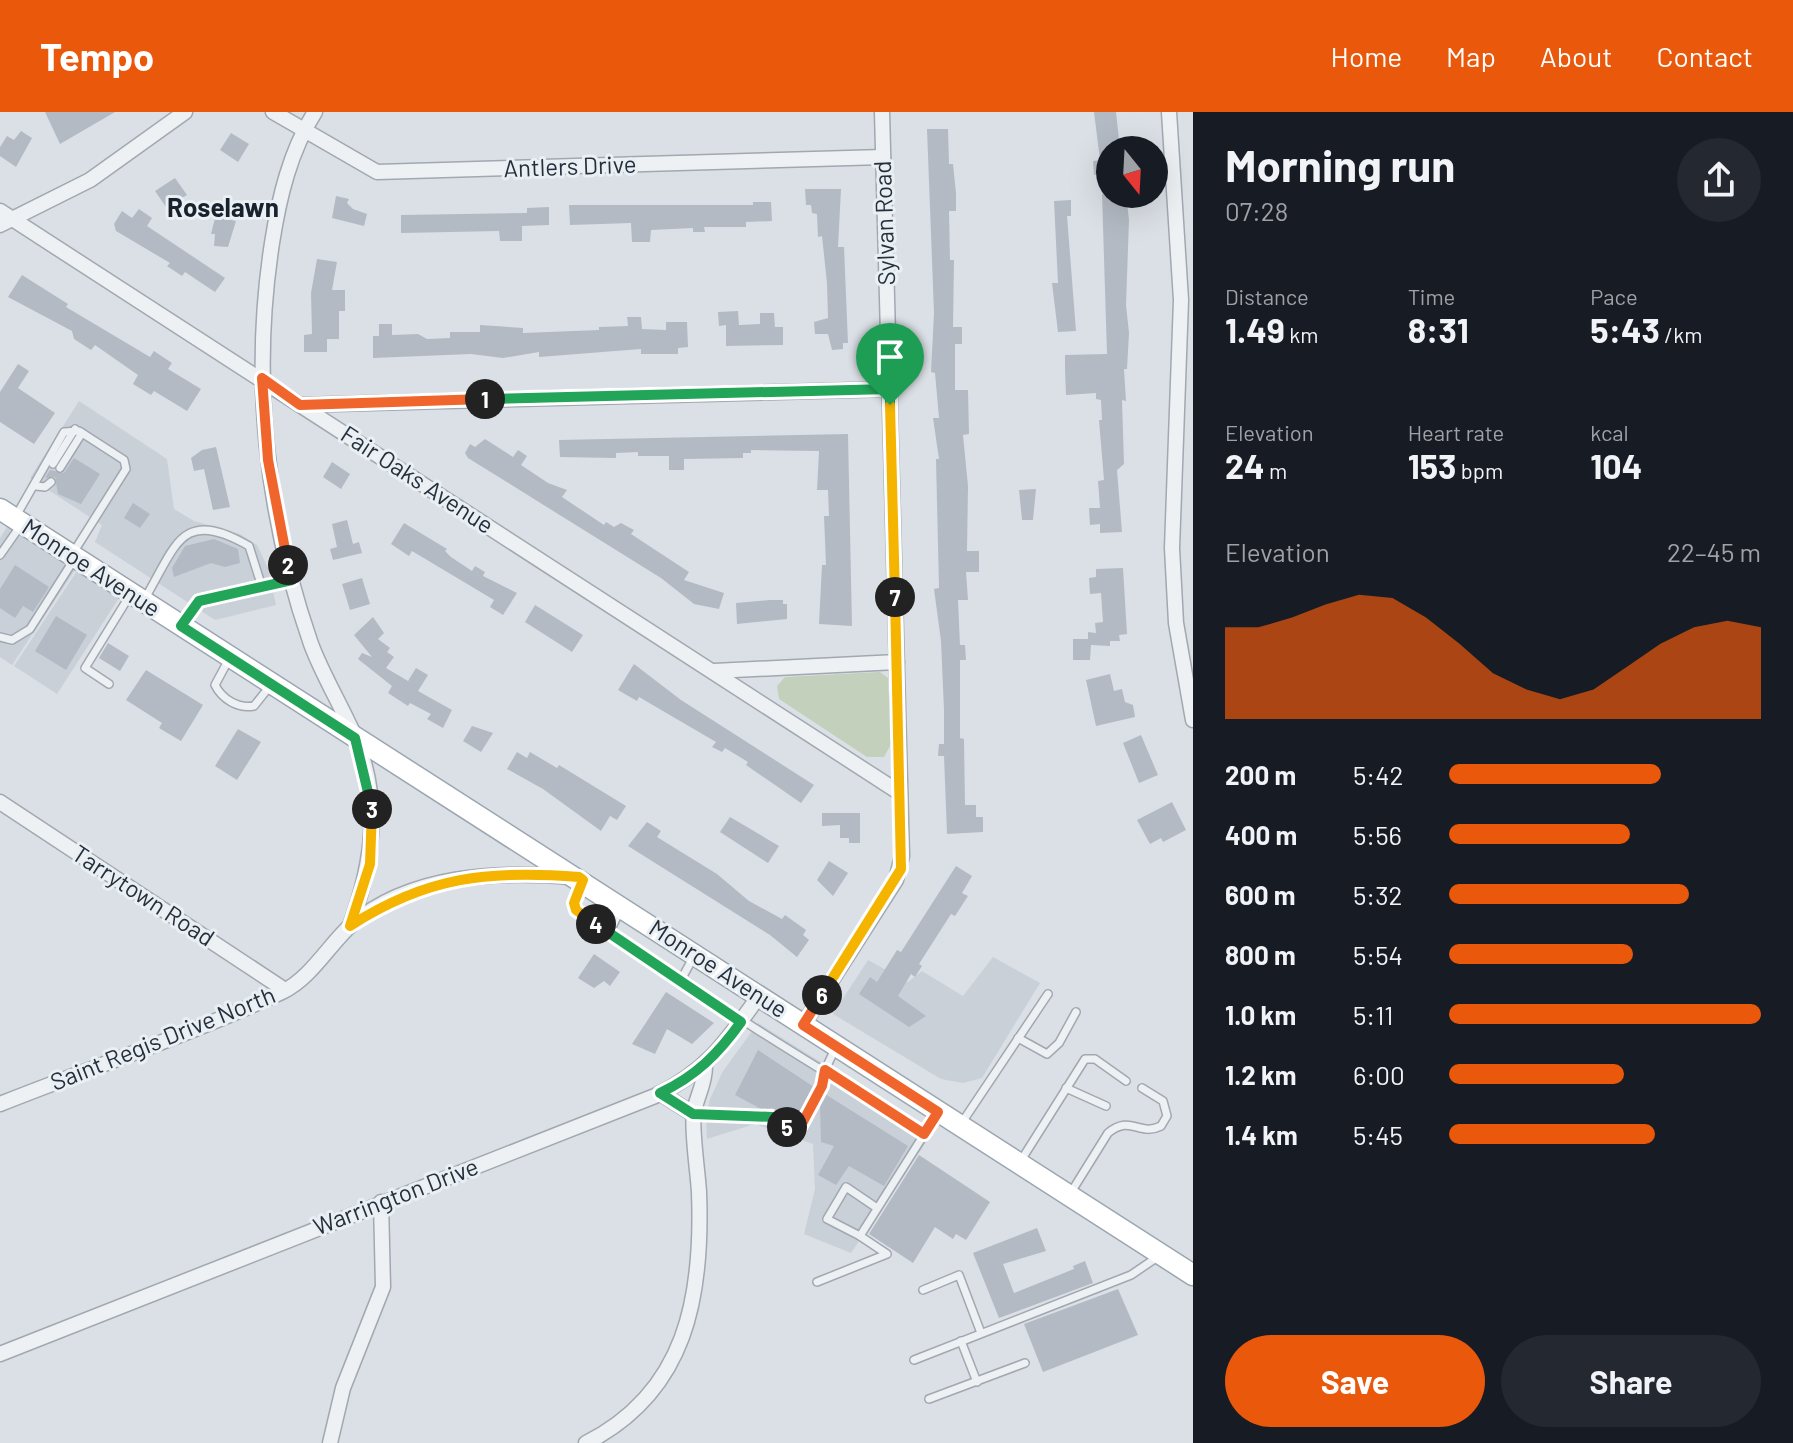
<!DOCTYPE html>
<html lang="en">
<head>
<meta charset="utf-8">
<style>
  :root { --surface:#171b24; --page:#242831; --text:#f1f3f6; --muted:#9ea1a6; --accent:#ea580c }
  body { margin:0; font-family:Barlow,sans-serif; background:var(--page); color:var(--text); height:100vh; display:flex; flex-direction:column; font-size:30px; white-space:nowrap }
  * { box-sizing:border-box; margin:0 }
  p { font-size:26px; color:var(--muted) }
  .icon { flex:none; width:44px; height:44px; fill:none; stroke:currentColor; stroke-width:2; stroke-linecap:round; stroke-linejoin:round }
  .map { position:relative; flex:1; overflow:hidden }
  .side { display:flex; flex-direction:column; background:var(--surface); width:600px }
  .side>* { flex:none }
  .needle { width:52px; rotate:162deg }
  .controls { position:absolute; left:1096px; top:24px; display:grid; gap:16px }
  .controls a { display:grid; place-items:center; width:72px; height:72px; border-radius:50%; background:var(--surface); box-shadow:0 8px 32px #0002; font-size:40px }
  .pin { position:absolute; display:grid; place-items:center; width:68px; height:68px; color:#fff; margin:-82px -34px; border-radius:50% 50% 50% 0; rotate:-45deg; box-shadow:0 0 8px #0007 }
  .pin .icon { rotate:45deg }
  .km { position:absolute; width:40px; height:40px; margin:-20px; border-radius:50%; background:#222; color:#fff; font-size:22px; line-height:40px; text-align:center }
  .round { display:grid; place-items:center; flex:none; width:84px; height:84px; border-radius:42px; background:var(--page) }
  .overview { display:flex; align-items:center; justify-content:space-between; height:136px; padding:0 32px }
  h1 { font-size:44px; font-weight:700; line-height:60px }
  .figures { display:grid; grid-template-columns:repeat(3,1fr); gap:12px; height:136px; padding:8px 32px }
  .figures div { display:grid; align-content:center }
  .figures b { font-size:34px; font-weight:700 }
  .figures small { font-size:22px; font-weight:400 }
  .figures p { font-size:22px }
  .chart { height:224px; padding:16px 32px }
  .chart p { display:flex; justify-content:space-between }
  .chart svg { width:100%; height:144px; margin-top:8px; fill:var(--accent); opacity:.7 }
  .button { display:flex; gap:16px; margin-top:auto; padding:16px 32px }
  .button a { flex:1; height:92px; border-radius:48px; background:var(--accent); color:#fff; font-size:32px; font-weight:700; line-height:92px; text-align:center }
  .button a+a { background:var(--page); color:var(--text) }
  ul { padding:0 32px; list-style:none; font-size:26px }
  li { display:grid; grid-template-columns:128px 96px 1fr; align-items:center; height:60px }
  li i { height:20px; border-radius:10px; background:var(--accent) }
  header { display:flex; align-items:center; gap:48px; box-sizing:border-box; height:112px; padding:0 40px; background:var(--accent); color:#fff }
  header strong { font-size:38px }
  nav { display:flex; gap:44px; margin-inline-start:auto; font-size:28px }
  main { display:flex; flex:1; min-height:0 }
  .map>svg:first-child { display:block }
</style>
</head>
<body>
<header>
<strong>Tempo</strong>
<nav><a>Home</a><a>Map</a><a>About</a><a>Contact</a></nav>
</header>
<main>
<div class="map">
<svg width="1193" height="1331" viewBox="0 0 1193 1331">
  <rect width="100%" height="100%" fill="#dbe0e6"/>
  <g fill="#c9d0d8">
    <polygon points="79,289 167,347 174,397 194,409 240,422 257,433 268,456 276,493 215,508 95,430 102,413 30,366"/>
    <polygon points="7,415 75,458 12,553 0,545 0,426"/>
    <polygon points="77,459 119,486 57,582 14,554"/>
    <polygon points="993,845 1040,871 982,966 963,971 941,967 833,902 868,848 908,870 922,859 963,884"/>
    <polygon points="758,911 933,1020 851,1141 804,1122 815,1077 813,1032 755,1012 707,1027 706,1005 710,987 723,959"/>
  </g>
  <polygon fill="#c3d0bc" points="880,560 888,566 891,632 884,645 867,645 779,587 777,574 785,565"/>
  <g fill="#b3bac3">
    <polygon points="45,0 115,0 60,32"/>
    <polygon points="1094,0 1116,0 1120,37 1110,37 1110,73 1103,74 1101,62 1094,63 1093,49 1100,48"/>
    <polygon points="927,17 948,17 949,52 953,52 956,81 956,99 949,99 950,148 954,148 953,215 962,215 962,232 955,232 955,278 968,278 969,322 963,323 968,374 967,439 979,439 979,460 966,460 968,488 958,488 960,533 965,533 966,548 960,548 960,626 964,627 965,693 976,693 976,705 983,705 983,720 947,722 944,644 938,644 939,632 944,632 944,598 941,529 934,477 939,476 936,347 939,347 933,306 939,306 935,261 931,260 934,201"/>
    <polygon points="21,19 32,26 16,55 0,44 0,35 7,24 14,28"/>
    <polygon points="231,21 249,32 238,50 220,38"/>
    <polygon points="175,66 187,83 166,95 155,79"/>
    <polygon points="805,77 841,77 838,135 844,135 848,231 843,231 843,237 832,238 828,222 815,222 814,210 828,206 827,171 822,124 818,125 817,102 812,101 811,93 806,93"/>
    <polygon points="1102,82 1126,82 1129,108 1126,193 1129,221 1127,257 1124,257 1126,289 1122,288 1124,352 1117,358 1122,420 1100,421 1100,412 1090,413 1089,396 1100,396 1098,369 1104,368 1099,308 1102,308 1101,288 1096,287 1096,281 1066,283 1065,257 1065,243 1107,242"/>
    <polygon points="336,84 349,87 347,91 353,97 367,102 364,114 332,106"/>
    <polygon points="1071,88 1071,104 1067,104 1076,219 1058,220 1052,171 1058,171 1054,89"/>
    <polygon points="753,90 771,90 772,109 746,110 746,115 704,115 705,120 693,120 693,116 651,118 650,130 632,130 631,111 570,113 569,93 753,93"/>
    <polygon points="549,95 549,113 522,114 522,129 500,129 499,119 401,121 401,103 527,101 527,96"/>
    <polygon points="139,97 152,106 147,114 225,166 215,180 185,160 182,164 167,154 170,151 116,119 114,112 122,99 132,106"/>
    <polygon points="217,98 232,100 231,108 236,109 228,135 214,134 215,122 211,122"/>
    <polygon points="317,147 337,150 332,178 345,178 345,199 339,199 339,227 327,227 327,240 304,240 304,223 312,222 311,181"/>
    <polygon points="22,163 68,192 66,195 150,245 154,239 172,251 168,257 201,277 187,299 154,279 151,283 133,272 138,263 95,233 91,238 74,227 72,219 8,185"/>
    <polygon points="738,199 739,213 760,212 760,201 774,201 775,215 783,215 783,233 726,234 726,213 719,214 718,200"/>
    <polygon points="627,205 641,205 642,217 666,218 666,210 687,210 688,235 678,236 678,242 641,242 641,237 539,245 539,240 503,246 471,242 373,246 373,224 379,224 379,212 392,212 392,223 418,222 427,227 450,226 450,220 480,220 480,213 523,216 523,221 599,218 599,215 628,214"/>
    <polygon points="18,252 29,259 18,276 55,301 34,332 0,310 0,280"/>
    <polygon points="848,322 852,514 819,512 822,453 826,453 824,404 829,404 828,378 817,378 819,339 751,338 751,341 743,341 743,346 684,347 684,358 669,358 669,344 638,344 638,340 616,341 616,346 560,345 559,328"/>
    <polygon points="485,327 513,345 518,338 527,344 521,353 548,371 567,378 562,385 604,413 606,410 614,415 621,411 634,418 631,422 689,460 684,468 724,481 719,497 694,492 661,466 468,346 465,341 470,332 475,335"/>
    <polygon points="216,335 230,395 213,398 204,357 194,359 191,346 202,338"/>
    <polygon points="74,346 100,362 81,392 58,382 55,365 45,366 50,358 64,361"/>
    <polygon points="332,350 350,362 341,377 323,365"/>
    <polygon points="1036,377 1033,408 1022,408 1019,378"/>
    <polygon points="133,391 150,402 140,416 124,406"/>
    <polygon points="347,408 353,432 359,430 362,441 333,448 330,437 337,435 332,412"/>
    <polygon points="404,411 447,437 445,439 451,445 472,459 475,454 485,460 483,464 517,481 503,503 490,495 494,488 412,439 409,444 391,432"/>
    <polygon points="214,427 238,437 240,451 225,455 211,451 174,465 172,456 185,434"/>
    <polygon points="15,453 49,475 33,500 23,494 15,506 0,496 0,477"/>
    <polygon points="1123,456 1127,522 1119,523 1120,529 1110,529 1110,534 1091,533 1090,548 1073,548 1073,527 1088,527 1088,520 1096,521 1095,511 1103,510 1101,481 1090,482 1089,466 1096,465 1096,457"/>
    <polygon points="362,466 370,492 350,498 342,472"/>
    <polygon points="770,488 783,488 783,492 787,492 787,507 737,512 736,491"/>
    <polygon points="535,493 583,523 572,540 525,510"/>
    <polygon points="56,504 87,523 66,558 35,539"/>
    <polygon points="373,505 384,521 378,527 390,536 387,540 394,545 386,556 408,569 416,556 428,563 418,579 452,598 443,616 427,607 431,602 410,591 408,594 388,581 392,574 358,547 362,541 372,545 354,523"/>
    <polygon points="108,531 129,544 120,559 99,546"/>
    <polygon points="634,552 681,588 814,673 801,691 746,653 748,650 725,636 722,640 712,635 716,630 639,585 637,589 618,578"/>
    <polygon points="146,558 203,593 181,629 159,616 162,611 126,588"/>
    <polygon points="1110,562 1114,579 1122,577 1125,590 1133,593 1135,605 1096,614 1086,568"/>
    <polygon points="472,614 493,621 481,640 463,629"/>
    <polygon points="238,617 261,630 237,668 215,654"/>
    <polygon points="1141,623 1158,663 1139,671 1123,631"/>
    <polygon points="517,640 527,646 530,640 557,656 559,653 626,694 617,708 610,704 601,719 543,677 507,657"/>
    <polygon points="1172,690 1186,718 1163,730 1161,726 1150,732 1137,708"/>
    <polygon points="822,701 860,701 860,731 849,731 849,726 840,726 840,713 822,714"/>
    <polygon points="730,705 779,734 768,751 720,720"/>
    <polygon points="647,710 661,719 657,725 717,762 749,789 782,807 785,803 806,818 803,823 809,828 797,845 770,823 628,734"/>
    <polygon points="829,749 848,761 833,784 817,768"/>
    <polygon points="956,754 972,764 962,781 968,784 955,804 951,802 919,852 922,854 915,865 911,862 898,884 926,904 909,915 859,882 870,865 877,870 897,838 901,840"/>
    <polygon points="594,842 620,860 610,874 604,869 594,876 578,866"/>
    <polygon points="666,880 714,911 692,932 667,917 655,942 632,932"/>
    <polygon points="758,938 814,975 795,1010 772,996 763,998 735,983"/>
    <polygon points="825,982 908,1034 884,1074 849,1054 836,1073 818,1063 834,1034 821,1030 820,993"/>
    <polygon points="919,1043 990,1090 966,1128 956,1122 953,1127 935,1115 913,1151 869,1122"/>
    <polygon points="1037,1116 1046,1139 1003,1152 1014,1181 1074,1157 1073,1154 1085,1149 1093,1171 999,1206 973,1141"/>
    <polygon points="1118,1177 1138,1223 1043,1260 1024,1212"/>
  </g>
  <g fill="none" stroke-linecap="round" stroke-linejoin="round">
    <defs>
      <g id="service">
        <polyline points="53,352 75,317"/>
        <polyline points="60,356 82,321"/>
        <polyline points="36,374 45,375 51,370"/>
        <polyline points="16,404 64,320 79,319 124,348 126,357 73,441"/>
        <polyline points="0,443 21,413"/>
        <path d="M144 488C176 435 180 394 249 434L262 475"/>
        <polyline points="183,510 199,489 292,468"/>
        <polyline points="0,525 12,528 30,517 75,446"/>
        <path d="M229 547 215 573C222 587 238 597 254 594L270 574"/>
        <polyline points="109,572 85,556 130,483"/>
        <path d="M581 774C569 803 587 805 609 821"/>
        <polyline points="620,799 609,821 682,866"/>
        <path d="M694 844 682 866C759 923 843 969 924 1022"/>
        <polyline points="1018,926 1047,942 1059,931 1076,900"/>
        <polyline points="1066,976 1106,994"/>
        <polyline points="693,1002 772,1005 797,1021 822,974 825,958 835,937"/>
        <polyline points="961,1012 1048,882"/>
        <polyline points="1020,1050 1085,947 1095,947 1126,969"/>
        <path d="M1070 1082 1108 1021C1131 1002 1139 1025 1161 1014L1167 1004 1163 989 1142 976"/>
        <polyline points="860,1124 827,1107 846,1075 877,1096"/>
        <polyline points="817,1170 887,1142 860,1124 937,1002"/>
        <polyline points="923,1178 959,1163 981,1221"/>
        <polyline points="961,1229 977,1270"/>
        <polyline points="914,1248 1131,1163 1159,1144"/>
        <polyline points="929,1287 1025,1251"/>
      </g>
      <g id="minor">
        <polyline points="273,0 377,60 883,45"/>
        <path d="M315 0C290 39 279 86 272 131 251 266 266 403 311 532 323 564 341 593 355 625 382 688 373 751 350 814"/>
        <polyline points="1169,0 1181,188 1172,436 1176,511 1193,608"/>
        <polyline points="0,99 900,681"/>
        <polyline points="0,113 90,68 185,0"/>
        <polyline points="300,293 890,277"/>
        <polyline points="714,559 897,550"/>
        <polyline points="0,690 285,878"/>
        <polyline points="803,913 896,768 902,744 882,0"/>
        <polyline points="660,981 693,1002"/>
        <path d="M0 992C93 955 191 922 282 880 311 866 328 834 351 813 411 762 497 759 571 765"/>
        <path d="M0 1242 655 984C707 959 726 930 759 884"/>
        <polyline points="330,1331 343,1276 383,1175 381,1090"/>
        <path d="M586 1331C687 1280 703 1184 699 1080 698 1061 691 1016 694 1000 697 983 705 973 705 954"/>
      </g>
      <polyline id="primary" points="0,397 1193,1163"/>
    </defs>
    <use href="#service" stroke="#a1a8b0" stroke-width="10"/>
    <use href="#minor" stroke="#a1a8b0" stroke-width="17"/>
    <use href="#primary" stroke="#9ba6b1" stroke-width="23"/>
    <use href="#service" stroke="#eef1f4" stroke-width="7"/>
    <use href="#minor" stroke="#eef1f4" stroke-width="14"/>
    <use href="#primary" stroke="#fff" stroke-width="20"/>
  </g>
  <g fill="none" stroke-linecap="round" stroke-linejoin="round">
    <defs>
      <polyline id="split-1" points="485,287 890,277 890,293"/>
      <polyline id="split-2" points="288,453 268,348 262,266 300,293 485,287"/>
      <polyline id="split-3" points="288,453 292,468 199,489 181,514 355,626 372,697"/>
      <path id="split-4" d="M372 697 370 752 350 814C427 764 490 758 579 765L583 768 574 791 576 798 596 812"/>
      <path id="split-5" d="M596 812 741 910C718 942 696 964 660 981L693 1002 772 1005 787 1015"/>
      <polyline id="split-6" points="787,1015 797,1021 822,974 825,958 924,1022 938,1000 803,913 822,883"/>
      <polyline id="split-7" points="822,883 901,757 895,485"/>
      <polyline id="split-8" points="890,293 895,485"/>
    </defs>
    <use href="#split-1" stroke="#fff" stroke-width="16"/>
    <use href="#split-2" stroke="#fff" stroke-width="16"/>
    <use href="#split-3" stroke="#fff" stroke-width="16"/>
    <use href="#split-4" stroke="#fff" stroke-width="16"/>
    <use href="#split-5" stroke="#fff" stroke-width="16"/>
    <use href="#split-6" stroke="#fff" stroke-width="16"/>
    <use href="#split-7" stroke="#fff" stroke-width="16"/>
    <use href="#split-8" stroke="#fff" stroke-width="16"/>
    <use href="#split-1" stroke="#22a559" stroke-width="10"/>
    <use href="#split-2" stroke="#f0652b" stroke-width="10"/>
    <use href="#split-3" stroke="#22a559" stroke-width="10"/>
    <use href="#split-4" stroke="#f5b400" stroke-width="10"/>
    <use href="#split-5" stroke="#22a559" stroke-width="10"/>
    <use href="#split-6" stroke="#f0652b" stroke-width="10"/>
    <use href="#split-7" stroke="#f5b400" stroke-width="10"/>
    <use href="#split-8" stroke="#f5b400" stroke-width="10"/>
  </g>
  <g text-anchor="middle" stroke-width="6" stroke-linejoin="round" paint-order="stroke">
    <g font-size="24" fill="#25303c" stroke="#eaeff4">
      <text transform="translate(570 55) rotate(-2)" y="8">Antlers Drive</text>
      <text transform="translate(885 111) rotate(-92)" y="8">Sylvan Road</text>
      <text transform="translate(417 368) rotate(33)" y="8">Fair Oaks Avenue</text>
      <text transform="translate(91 456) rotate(33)" y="8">Monroe Avenue</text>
      <text transform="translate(143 784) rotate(33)" y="8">Tarrytown Road</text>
      <text transform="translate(718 857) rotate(33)" y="8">Monroe Avenue</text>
      <text transform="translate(163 927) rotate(-22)" y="8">Saint Regis Drive North</text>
      <text transform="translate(396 1085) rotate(-21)" y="8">Warrington Drive</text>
    </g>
    <g font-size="26" font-weight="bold" fill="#18212c" stroke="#eaeff4">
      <text x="223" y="105">Roselawn</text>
    </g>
  </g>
</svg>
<div class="controls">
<a><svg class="needle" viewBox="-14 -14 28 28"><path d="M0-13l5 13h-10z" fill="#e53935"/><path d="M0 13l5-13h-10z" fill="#9ea1a6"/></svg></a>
</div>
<div class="pin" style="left:890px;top:293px;background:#1e9e55"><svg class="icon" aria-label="arrive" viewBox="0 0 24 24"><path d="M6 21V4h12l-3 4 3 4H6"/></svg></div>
<b class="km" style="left:485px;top:287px">1</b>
<b class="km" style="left:288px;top:453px">2</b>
<b class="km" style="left:372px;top:697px">3</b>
<b class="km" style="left:596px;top:812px">4</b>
<b class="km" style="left:787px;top:1015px">5</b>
<b class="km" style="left:822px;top:883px">6</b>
<b class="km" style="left:895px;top:485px">7</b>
</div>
<section class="side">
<div class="overview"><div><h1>Morning run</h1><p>07:28</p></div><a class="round"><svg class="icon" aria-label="share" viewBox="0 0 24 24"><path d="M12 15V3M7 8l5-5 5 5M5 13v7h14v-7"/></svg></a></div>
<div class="figures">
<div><p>Distance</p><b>1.49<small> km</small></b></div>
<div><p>Time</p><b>8:31</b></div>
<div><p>Pace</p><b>5:43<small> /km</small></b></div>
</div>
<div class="figures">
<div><p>Elevation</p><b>24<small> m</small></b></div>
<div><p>Heart rate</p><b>153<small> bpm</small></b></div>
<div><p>kcal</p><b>104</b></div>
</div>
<div class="chart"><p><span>Elevation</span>22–45 m</p>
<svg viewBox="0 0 160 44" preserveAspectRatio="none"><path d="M0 44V16L10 16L20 13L30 9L40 6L50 7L60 13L70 21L80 30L90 35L100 38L110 35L120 28L130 21L140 16L150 14L160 16V44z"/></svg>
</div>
<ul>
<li><b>200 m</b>5:42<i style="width:68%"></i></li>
<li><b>400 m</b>5:56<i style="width:58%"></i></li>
<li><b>600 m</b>5:32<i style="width:77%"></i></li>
<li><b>800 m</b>5:54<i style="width:59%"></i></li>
<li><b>1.0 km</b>5:11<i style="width:100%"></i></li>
<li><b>1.2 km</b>6:00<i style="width:56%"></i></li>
<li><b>1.4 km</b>5:45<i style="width:66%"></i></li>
</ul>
<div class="button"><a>Save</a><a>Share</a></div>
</section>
</main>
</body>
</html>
